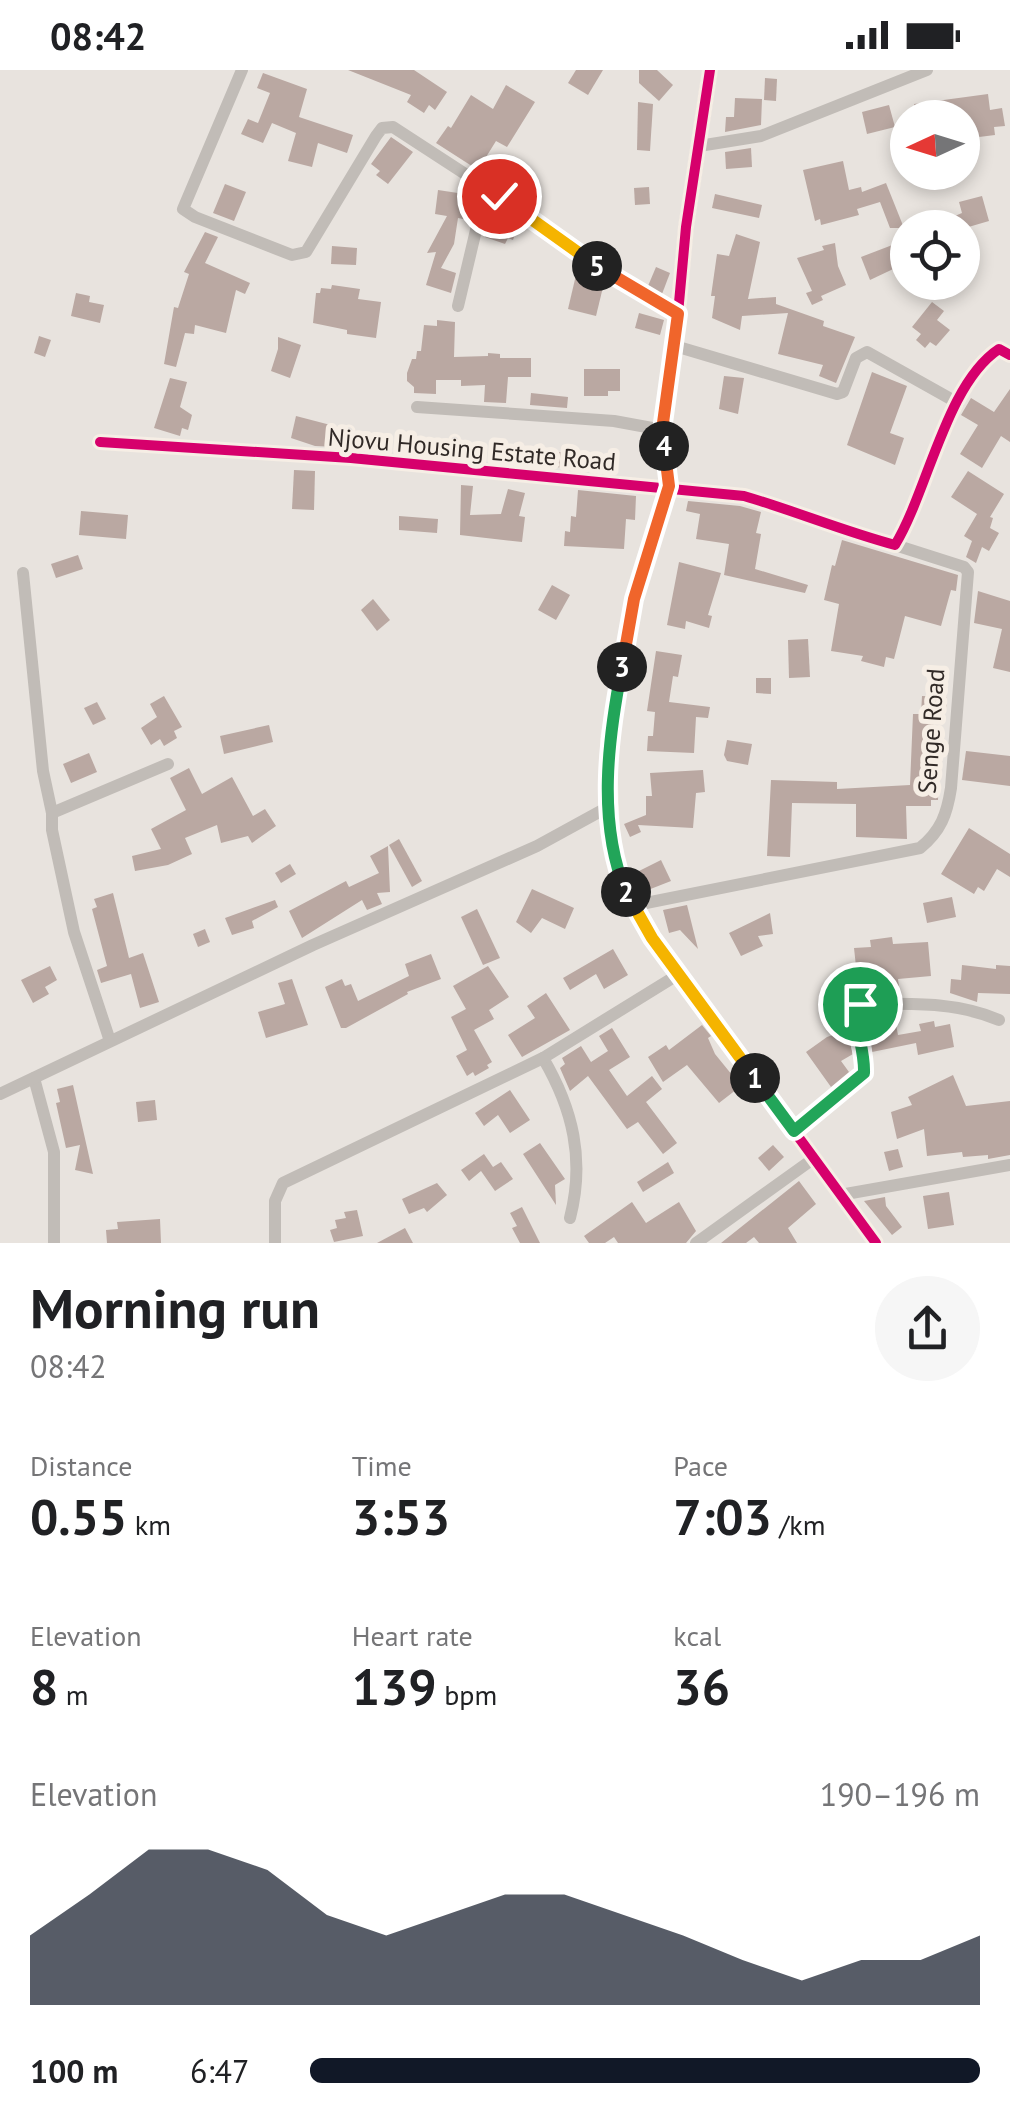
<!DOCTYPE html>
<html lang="en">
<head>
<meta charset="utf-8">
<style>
  :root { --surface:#fff; --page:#f6f6f6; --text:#202124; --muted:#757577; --accent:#111827 }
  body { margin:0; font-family:"PT Sans",sans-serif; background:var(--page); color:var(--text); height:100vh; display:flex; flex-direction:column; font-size:38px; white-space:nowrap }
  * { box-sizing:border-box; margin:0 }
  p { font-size:32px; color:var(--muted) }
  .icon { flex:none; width:55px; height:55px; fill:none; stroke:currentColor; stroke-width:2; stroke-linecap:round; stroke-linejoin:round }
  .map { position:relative; height:1173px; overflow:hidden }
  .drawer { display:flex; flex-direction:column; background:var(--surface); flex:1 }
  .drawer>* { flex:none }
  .needle { width:65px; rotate:266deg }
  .buttons { position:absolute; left:890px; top:30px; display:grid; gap:20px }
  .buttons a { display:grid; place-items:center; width:90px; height:90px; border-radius:50%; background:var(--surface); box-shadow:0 5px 15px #0003; font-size:50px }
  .pin { position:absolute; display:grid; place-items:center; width:85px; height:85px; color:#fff; margin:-42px; border:5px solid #fff; border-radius:50%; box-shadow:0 2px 10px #0007 }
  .km { position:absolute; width:50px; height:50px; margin:-25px; border-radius:50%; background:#222; color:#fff; font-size:28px; line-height:50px; text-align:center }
  .round { display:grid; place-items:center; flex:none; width:105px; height:105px; border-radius:52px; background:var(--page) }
  .overview { display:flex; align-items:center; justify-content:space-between; height:170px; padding:0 30px }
  h1 { font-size:55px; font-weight:700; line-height:75px }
  .figures { display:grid; grid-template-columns:repeat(3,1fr); gap:15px; height:170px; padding:10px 30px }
  .figures div { display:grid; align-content:center }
  .figures b { font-size:50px; font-weight:700 }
  .figures small { font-size:28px; font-weight:400 }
  .figures p { font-size:28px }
  .chart { height:280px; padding:20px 30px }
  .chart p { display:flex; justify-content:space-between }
  .chart svg { width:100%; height:180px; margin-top:10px; fill:var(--accent); opacity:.7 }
  ul { padding:0 30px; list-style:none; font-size:32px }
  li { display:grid; grid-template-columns:160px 120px 1fr; align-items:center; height:75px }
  li i { height:25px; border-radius:12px; background:var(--accent) }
  .status { display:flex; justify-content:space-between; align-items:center; height:70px; padding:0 50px; background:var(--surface); direction:ltr }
  .status svg { height:28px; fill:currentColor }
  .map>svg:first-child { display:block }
</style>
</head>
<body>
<div class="status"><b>08:42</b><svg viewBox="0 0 49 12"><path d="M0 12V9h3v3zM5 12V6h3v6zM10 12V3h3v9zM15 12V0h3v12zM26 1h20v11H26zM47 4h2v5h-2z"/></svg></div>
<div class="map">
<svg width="1010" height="1173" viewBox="0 0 1010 1173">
  <rect width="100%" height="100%" fill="#e8e3de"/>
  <g fill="#baa8a2">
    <polygon points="348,0 414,0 447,22 435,40 429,35 424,43 407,32 411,25"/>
    <polygon points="576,0 603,0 588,25 568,13"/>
    <polygon points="639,0 657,0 673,15 659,31 639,13"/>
    <polygon points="263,3 307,19 299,47 353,65 347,83 318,73 312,97 288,91 296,63 272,53 263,73 241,64 248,49 258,53 270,23 257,18"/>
    <polygon points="765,8 777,9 776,31 764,30"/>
    <polygon points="506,15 535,32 507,77 496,71 478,100 436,73 448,56 451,58 471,25 493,39"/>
    <polygon points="988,24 990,40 1002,38 1005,56 994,57 995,65 979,67 978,62 972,63 970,48 917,48 914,34"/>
    <polygon points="735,28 762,29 761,55 725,62 726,47 734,47"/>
    <polygon points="638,32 653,34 650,81 637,80"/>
    <polygon points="889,35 895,57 867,64 862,42"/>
    <polygon points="391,67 413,82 388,114 376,105 380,101 371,94"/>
    <polygon points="751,78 752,97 726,99 725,82"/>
    <polygon points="843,91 849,120 861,117 862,122 886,113 904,158 890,158 880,132 857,139 859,145 821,155 820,149 815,151 803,100"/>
    <polygon points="225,114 246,122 234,151 213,143"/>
    <polygon points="649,117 650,134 635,135 634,118"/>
    <polygon points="438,120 471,125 473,130 468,150 458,148 454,174 441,198 456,203 451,223 426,215 436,182 427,183 447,146 435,144"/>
    <polygon points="715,124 762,135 759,148 712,138"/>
    <polygon points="982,126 989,151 965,158 926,158 962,143 959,132"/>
    <polygon points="492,136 514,149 513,153 518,155 513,170 508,168 505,174 485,167"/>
    <polygon points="205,162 218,167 205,193 250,213 245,224 236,220 226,263 195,255 194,264 185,263 176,297 164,294 174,237 178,238 189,204 184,202"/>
    <polygon points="736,164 760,172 748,229 776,227 776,234 824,251 823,256 855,267 836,313 819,306 823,295 778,284 788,243 742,246 740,260 712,248 715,226 711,226 717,184 729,186"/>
    <polygon points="908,169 908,192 870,210 861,187"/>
    <polygon points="835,173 838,196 846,215 821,226 823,230 812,235 806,223 812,221 797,188 824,180 822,176"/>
    <polygon points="332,176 357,178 356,195 331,194"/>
    <polygon points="656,197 670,203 662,224 648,216"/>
    <polygon points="576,205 604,213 596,246 568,239"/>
    <polygon points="332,215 360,219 358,229 381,232 376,268 347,264 347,260 313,253 316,223 320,223 321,218 331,219"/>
    <polygon points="76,223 90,226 89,232 104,235 100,253 71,246"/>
    <polygon points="932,232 944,241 937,250 950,260 936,276 930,272 925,278 916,270 921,264 912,257"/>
    <polygon points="639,243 664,250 660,265 635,258"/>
    <polygon points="437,250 455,252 454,287 488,286 488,283 500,284 500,288 531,288 531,307 508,307 506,333 484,332 485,315 461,316 461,310 436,310 436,324 414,323 414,317 407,311 407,303 412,289 416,289 417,281 421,281 424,255 437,256"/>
    <polygon points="39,266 51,270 45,287 34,283"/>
    <polygon points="278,267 301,275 290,308 271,301 278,279"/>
    <polygon points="584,299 620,299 620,321 608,321 608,326 584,326"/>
    <polygon points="872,302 907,316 890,363 904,368 895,395 847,375"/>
    <polygon points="724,306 744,308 738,344 719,339"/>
    <polygon points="170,308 187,312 180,337 192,345 188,360 182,358 180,366 154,358"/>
    <polygon points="1010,319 1010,372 1001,366 982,398 960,384 978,355 961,345 971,328 994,342"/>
    <polygon points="531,323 568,327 567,338 530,335"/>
    <polygon points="296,346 342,358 336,377 315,376 291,368"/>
    <polygon points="533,379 568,383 567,398 531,395"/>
    <polygon points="294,400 315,401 314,440 292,439"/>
    <polygon points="968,401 1004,424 990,447 993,448 990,458 999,463 989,481 982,477 976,493 966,487 972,471 964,466 977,444 951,427"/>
    <polygon points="461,415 473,416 470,445 501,444 508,419 525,423 519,446 525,447 522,472 460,465"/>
    <polygon points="578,420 636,426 635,450 626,449 624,479 564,476 565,461 570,462 571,446 576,447"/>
    <polygon points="688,431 740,436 761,442 756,463 761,464 755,499 808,515 805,523 724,505 729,474 696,469 700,444 686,441"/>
    <polygon points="81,441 128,445 126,469 79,465"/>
    <polygon points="399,446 438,449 437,463 399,460"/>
    <polygon points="842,470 958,505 956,521 951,520 941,556 905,546 894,589 886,587 884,597 861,591 863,586 831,581 839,534 824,530 832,495 835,496"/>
    <polygon points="78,485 83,499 56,508 51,494"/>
    <polygon points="679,492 721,503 708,545 712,546 709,558 686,551 685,559 667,555"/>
    <polygon points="552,515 570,525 556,550 538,540"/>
    <polygon points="978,521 1010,531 1010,602 993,598 1002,559 974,553"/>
    <polygon points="373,529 390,550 377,561 361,540"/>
    <polygon points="808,569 810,607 789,608 788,570"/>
    <polygon points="656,581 682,585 678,607 673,606 669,632 710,637 708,648 696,647 694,683 647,681 648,666 653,666 655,642 647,641"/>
    <polygon points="756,608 771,608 771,624 756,623"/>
    <polygon points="164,626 182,657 174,661 177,668 164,676 160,669 151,675 141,658 157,647 150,634"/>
    <polygon points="922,626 947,627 946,640 934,640 931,699 939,699 938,730 931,730 931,736 906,736 907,769 856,767 856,734 792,733 790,787 767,786 771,710 837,712 837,719 910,715 913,644 921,644"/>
    <polygon points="97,632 106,649 93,655 84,638"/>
    <polygon points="269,655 273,672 224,684 220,666"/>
    <polygon points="727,670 752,674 748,695 727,691 724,685"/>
    <polygon points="966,681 1010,686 1010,716 962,710"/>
    <polygon points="89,683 97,702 71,713 63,694"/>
    <polygon points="189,698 202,724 232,707 253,746 265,739 276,756 252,773 248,766 221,773 217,755 185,768 192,784 168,795 135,801 132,786 161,779 151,759 186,740 170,708"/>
    <polygon points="703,700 705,722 696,723 693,758 638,755 641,762 630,767 624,754 646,745 646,726 652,726 650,703"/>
    <polygon points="969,758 1010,784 1010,807 997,799 984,821 978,817 974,824 941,804"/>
    <polygon points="399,769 422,811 412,817 389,775"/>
    <polygon points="388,776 390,822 377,823 382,834 367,840 362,830 302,868 289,841 346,811 349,817 379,803 370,786"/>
    <polygon points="661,790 671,811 648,820 639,801"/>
    <polygon points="290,794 296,804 281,813 275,803"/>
    <polygon points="532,819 574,838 565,859 542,848 531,863 516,852"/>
    <polygon points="113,823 129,888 143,883 159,932 140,938 131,904 101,913 97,900 107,896 92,839 97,837 94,829"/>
    <polygon points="952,827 956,847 927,853 923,833"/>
    <polygon points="275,830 278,837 252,851 254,858 232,865 225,848"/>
    <polygon points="687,835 698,879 680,860 669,863 663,840"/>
    <polygon points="477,839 500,888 483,895 461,847"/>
    <polygon points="770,843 773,864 758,866 763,876 741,886 729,863"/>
    <polygon points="205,859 210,872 198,877 193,864"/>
    <polygon points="892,867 893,874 928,872 931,906 898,909 900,924 859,924 854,878 871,877 870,870"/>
    <polygon points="613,879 628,905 604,919 596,904 570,920 563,908"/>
    <polygon points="431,884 441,909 407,922 408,924 346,958 341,958 325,917 342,909 345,916 351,914 358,931 409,906 405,894"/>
    <polygon points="962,895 996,899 996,895 1010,896 1010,924 978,923 977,932 950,923 951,909 961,910"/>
    <polygon points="50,896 57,910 45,917 49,924 33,933 21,910"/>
    <polygon points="488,896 509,927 489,940 494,949 474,960 492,992 487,995 489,998 475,1006 473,1002 467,1006 456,986 467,980 451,947 466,939 453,916"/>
    <polygon points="292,909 308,955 266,968 258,942 285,934 278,913"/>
    <polygon points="546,923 570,960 522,987 508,965 535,948 527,936"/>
    <polygon points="872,944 894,944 898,965 921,961 919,954 934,951 935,957 950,954 954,977 918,985 916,973 872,982 870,971 877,970"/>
    <polygon points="702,955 711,966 708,968 715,984 741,1016 719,1033 687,995 663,1012 648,987 666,975 669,980"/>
    <polygon points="612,958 630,987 609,1000 627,1026 652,1006 662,1019 646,1032 677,1073 663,1084 638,1052 627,1059 588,1006 570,1021 560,998 565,994 562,988 581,976 591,992 608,981 599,966"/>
    <polygon points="847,960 853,984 841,991 849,1002 831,1017 806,982 827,967"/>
    <polygon points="953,1005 966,1036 1010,1031 1010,1085 988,1089 988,1085 963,1087 962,1082 927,1086 924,1059 897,1069 891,1042 912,1035 908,1027"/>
    <polygon points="73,1015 79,1042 93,1104 75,1100 80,1075 66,1078 56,1033 60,1032 57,1019"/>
    <polygon points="510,1020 530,1050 510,1063 498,1045 484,1056 475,1043"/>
    <polygon points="155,1030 157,1050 138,1052 136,1032"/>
    <polygon points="540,1073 565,1109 555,1115 556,1135 523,1084"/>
    <polygon points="773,1075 784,1087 769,1101 758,1088"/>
    <polygon points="898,1079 903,1097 889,1101 884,1082"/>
    <polygon points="484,1084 493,1097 501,1092 513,1109 495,1121 481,1101 469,1111 461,1100"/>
    <polygon points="668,1092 674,1103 643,1122 637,1112"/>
    <polygon points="799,1111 816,1134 788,1158 797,1173 759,1173 754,1167 746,1173 721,1173"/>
    <polygon points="437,1113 447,1125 427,1142 424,1138 409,1144 402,1129"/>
    <polygon points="949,1122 954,1155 928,1159 923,1126"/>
    <polygon points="885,1127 886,1136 902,1157 892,1165 864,1131"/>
    <polygon points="632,1132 646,1153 679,1132 696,1161 686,1173 618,1173 614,1167 605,1173 589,1173 584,1166"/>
    <polygon points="522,1137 540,1173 520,1173 512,1158 517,1156 510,1143"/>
    <polygon points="357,1140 363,1166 334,1172 330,1160 337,1158 335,1150 346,1148 344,1142"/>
    <polygon points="160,1149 161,1173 107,1173 106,1160 118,1159 117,1152"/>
    <polygon points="405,1158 413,1173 377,1173"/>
  </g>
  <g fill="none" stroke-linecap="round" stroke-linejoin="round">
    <g stroke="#c1bcb7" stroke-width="12">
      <polyline points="242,0 183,139 195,147 292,185 306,182 376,66 382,58 393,57 499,126 622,213 678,244"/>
      <polyline points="699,76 761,66 927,0"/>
      <polyline points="458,236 486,118"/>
      <polyline points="675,276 837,324 843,322 856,288 867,282 958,333"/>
      <polyline points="417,337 614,351 663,360"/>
      <path d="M100 372 351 388 744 426C795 441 843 461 895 475 928 421 946 314 999 279L1010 285"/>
      <polyline points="23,503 43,701 52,743 52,760 74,862 110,971"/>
      <polyline points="52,743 168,694"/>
      <path d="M631 836 920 778C941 761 947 744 951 718L968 502 964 497 895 475"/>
      <polyline points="34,1008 54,1082 54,1173"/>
      <polyline points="0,1024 313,875 537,776 610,736"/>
      <path d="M793 1061 864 1003C865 980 855 959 856 937L861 934C909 934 954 931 999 950"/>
      <polyline points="840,1125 1010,1095"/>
      <path d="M570 1148C585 1090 573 1039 543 988L679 904"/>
      <polyline points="275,1173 275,1131 283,1113 543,988"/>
      <polyline points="696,1173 813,1089"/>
    </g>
    <polyline stroke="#c1bcb7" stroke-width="15" points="710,0 686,157 675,276 663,360 669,416 634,529 608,669 613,782 631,836 652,867 876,1173"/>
    <defs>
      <g id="cycleway">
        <polyline points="710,0 686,157 675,276 663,360 669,416 634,529 608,669 613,782 631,836 652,867 876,1173"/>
        <path d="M100 372 351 388 744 426C795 441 843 461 895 475 928 421 946 314 999 279L1010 285"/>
      </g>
    </defs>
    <use href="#cycleway" stroke="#f6eee5" stroke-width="16"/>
    <use href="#cycleway" stroke="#d6006c" stroke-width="10"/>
  </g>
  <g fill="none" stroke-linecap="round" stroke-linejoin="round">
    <defs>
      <path id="split-1" d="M755 1008 794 1061 864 1003C865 981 855 959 856 937L860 934"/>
      <polyline id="split-2" points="626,822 652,868 755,1008"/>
      <path id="split-3" d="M622 597C608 669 597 752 626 822"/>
      <polyline id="split-4" points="622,597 634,529 669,416 664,376"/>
      <polyline id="split-5" points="597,196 678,244 662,360 664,376"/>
      <polyline id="split-6" points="499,126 597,196"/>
    </defs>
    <use href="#split-1" stroke="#fff" stroke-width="20"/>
    <use href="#split-2" stroke="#fff" stroke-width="20"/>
    <use href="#split-3" stroke="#fff" stroke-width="20"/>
    <use href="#split-4" stroke="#fff" stroke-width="20"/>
    <use href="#split-5" stroke="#fff" stroke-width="20"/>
    <use href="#split-6" stroke="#fff" stroke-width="20"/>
    <use href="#split-1" stroke="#22a559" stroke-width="12"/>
    <use href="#split-2" stroke="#f5b400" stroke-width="12"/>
    <use href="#split-3" stroke="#22a559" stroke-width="12"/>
    <use href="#split-4" stroke="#f0652b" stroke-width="12"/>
    <use href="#split-5" stroke="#f0652b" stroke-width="12"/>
    <use href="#split-6" stroke="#f5b400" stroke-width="12"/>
  </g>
  <g text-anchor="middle" stroke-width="10" stroke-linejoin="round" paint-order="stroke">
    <g font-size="25" fill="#312a27" stroke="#f6eee5">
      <text transform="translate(472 379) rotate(5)" y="9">Njovu Housing Estate Road</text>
      <text transform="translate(931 661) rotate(-86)" y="9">Senge Road</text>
    </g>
  </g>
</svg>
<div class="buttons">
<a><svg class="needle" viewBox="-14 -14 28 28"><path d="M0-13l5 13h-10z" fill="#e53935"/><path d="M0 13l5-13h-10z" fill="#757577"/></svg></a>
<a><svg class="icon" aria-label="locate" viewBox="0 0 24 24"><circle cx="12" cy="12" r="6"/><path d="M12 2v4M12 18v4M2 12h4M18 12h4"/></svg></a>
</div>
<div class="pin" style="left:860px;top:934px;background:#1e9e55"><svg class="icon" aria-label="arrive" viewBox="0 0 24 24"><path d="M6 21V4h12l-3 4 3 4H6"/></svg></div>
<div class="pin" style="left:499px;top:126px;background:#d93025"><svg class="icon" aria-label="check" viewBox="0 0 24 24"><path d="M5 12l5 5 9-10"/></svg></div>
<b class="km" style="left:755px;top:1008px">1</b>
<b class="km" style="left:626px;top:822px">2</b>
<b class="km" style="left:622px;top:597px">3</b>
<b class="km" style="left:664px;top:376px">4</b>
<b class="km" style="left:597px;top:196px">5</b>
</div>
<section class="drawer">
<div class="overview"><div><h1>Morning run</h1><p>08:42</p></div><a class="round"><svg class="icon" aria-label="share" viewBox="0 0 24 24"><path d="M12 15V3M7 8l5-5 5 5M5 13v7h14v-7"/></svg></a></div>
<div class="figures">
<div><p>Distance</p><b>0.55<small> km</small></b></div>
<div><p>Time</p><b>3:53</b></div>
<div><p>Pace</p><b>7:03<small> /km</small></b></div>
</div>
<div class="figures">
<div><p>Elevation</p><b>8<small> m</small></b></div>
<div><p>Heart rate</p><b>139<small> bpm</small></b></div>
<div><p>kcal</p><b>36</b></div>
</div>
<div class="chart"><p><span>Elevation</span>190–196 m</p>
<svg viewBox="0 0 160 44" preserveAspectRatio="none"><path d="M0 44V27L10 17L20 6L30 6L40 11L50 22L60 27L70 22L80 17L90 17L100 22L110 27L120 33L130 38L140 33L150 33L160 27V44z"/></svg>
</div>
<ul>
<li><b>100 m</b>6:47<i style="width:100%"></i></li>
</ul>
</section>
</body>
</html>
